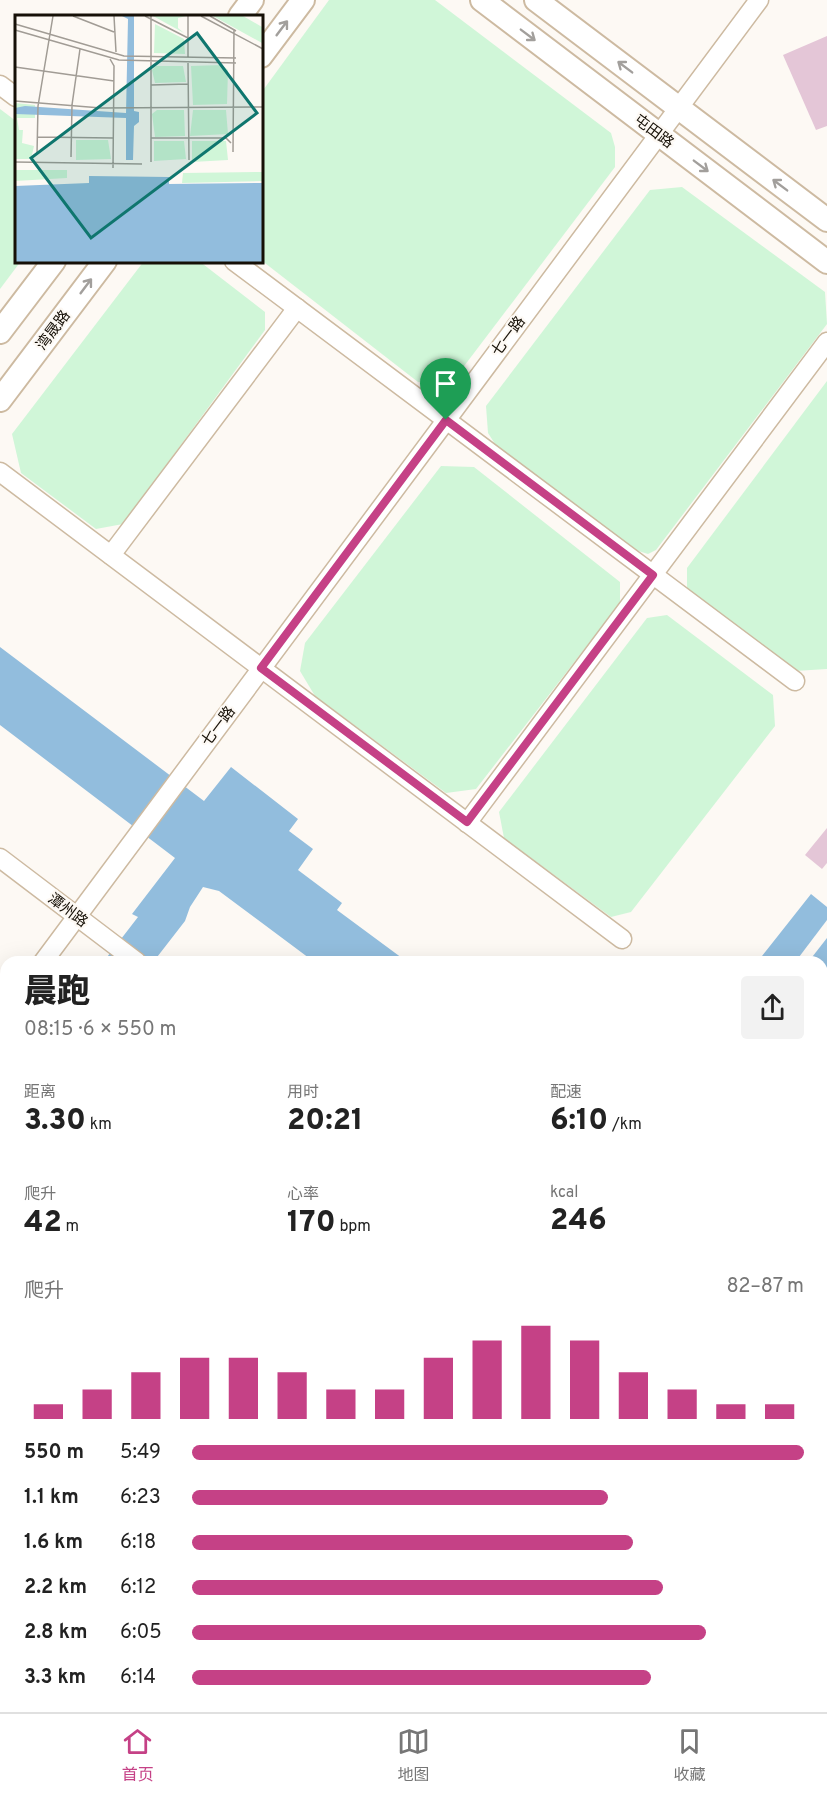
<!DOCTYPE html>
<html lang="zh">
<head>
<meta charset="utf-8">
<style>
  :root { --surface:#fff; --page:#f2f2f2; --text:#222; --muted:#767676; --line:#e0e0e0; --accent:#c54186 }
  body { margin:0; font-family:Overpass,"Noto Sans SC",sans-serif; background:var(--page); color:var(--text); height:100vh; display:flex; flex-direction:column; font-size:22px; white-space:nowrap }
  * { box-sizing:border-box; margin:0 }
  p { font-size:20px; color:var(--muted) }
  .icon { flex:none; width:33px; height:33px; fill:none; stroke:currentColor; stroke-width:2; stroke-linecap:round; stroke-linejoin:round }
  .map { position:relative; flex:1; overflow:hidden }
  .drawer { position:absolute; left:0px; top:956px; width:828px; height:758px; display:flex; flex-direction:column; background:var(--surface); border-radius:18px 18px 0 0; box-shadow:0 6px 24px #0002 }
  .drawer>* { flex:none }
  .pin { position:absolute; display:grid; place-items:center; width:51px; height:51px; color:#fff; margin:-62px -26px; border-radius:50% 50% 50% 0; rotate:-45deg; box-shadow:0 0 6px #0007 }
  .pin .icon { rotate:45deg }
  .round { display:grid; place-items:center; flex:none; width:63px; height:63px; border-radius:6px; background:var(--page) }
  .overview { display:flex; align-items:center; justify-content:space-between; height:102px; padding:0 24px }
  h1 { font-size:33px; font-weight:800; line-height:45px }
  .figures { display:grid; grid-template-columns:repeat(3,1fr); gap:9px; height:102px; padding:6px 24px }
  .figures div { display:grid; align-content:center }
  .figures b { font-size:30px; font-weight:800 }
  .figures small { font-size:16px; font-weight:400 }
  .figures p { font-size:16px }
  .chart { height:168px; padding:12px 24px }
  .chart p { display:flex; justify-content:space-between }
  .chart svg { width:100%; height:108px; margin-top:6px; stroke:var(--accent); stroke-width:6 }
  ul { padding:0 24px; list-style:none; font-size:20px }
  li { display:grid; grid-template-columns:96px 72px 1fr; align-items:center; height:45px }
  li i { height:15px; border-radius:8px; background:var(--accent) }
  .dock { display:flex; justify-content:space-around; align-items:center; height:84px; border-top:2px solid var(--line); background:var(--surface); font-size:16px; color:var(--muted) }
  .dock a { display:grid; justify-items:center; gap:3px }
  .dock .current { color:var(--accent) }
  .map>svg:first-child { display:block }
</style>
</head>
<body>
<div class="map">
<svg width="827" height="1712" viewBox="0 0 827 1712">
  <rect width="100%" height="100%" fill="#fdf9f4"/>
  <g fill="#d0f6d8">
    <polygon points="329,0 435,0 611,133 615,147 615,167 452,382 436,384 418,382 261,260 261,93"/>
    <polygon points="0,109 16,121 16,261 21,261 0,289"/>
    <polygon points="682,187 825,292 827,324 656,550 648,554 632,549 497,447 488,433 486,406 650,190"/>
    <polygon points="144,261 199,261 265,312 265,330 123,524 96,529 21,473 12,434"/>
    <polygon points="827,381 827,669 795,671 687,591 687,568"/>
    <polygon points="441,466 474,467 620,582 620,603 476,789 446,793 315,696 300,671 305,643"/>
    <polygon points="667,615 773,695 775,726 631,912 611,917 504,838 499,812 647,618"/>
    <polygon points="0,1688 6,1693 6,1707 9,1707 10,1712 0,1712"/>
    <polygon points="132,1707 228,1707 225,1712 128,1712"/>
  </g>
  <g fill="#92bddd">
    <polygon points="0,647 204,801 231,767 298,819 289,831 313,849 298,870 342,903 337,910 406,961 313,961 219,891 203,887 190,907 185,921 154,961 104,961 138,917 132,914 175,858 0,725"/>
    <polygon points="811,894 827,907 827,1712 262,1712 265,1707 822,1707 822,962 758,961"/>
    <polygon points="6,1075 6,1152 0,1160 0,1083"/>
  </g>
  <polygon fill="#fdf9f4" points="827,920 827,938 809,961 796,961"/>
  <g fill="#e4c6d7">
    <polygon points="827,36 827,126 816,130 783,55"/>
    <polygon points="827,828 827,863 822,869 805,855"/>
  </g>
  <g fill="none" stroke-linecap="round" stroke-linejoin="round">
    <defs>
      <g id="minor">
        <polyline points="0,85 16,97"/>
        <polyline points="234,261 795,681"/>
        <polyline points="0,472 622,939"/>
        <polyline points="111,555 297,308"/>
        <polyline points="467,823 827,342"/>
        <polyline points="0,858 137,962"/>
        <polyline points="43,962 759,0"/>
        <polyline points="0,1016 6,1009"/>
        <polyline points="0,1294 6,1299"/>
        <polyline points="0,1422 6,1414"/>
        <polyline points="0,1653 6,1658"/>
        <polyline points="24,1707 24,1712"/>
      </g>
      <g id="major">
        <polyline points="482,0 827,262"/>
        <polyline points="536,0 827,220"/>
        <polyline points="240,16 252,0"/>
        <polyline points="261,56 303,0"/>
        <polyline points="0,332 54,261"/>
        <polyline points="0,400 105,261"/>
        <polyline points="49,1712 53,1707"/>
        <polyline points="90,1712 94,1707"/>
      </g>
    </defs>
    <use href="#minor" stroke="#cdbaa1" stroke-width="21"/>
    <use href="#major" stroke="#cdbaa1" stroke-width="26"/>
    <use href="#minor" stroke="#fff" stroke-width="18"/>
    <use href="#major" stroke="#fff" stroke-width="22"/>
  </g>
  <defs><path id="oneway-shaft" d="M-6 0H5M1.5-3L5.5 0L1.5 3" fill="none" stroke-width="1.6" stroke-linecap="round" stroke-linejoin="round" transform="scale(1.5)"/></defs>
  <g stroke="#a29f9c">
    <use href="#oneway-shaft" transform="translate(282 28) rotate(-53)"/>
    <use href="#oneway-shaft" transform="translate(528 35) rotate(37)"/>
    <use href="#oneway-shaft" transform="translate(625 67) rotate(-143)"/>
    <use href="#oneway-shaft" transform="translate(701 166) rotate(37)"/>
    <use href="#oneway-shaft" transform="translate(780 185) rotate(-143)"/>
    <use href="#oneway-shaft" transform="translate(86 286) rotate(-53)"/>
  </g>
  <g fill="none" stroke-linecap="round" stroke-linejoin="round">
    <defs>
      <polygon id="route" points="446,420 653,575 467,822 261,668"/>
    </defs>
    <use href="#route" stroke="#fff" stroke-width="12"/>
    <use href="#route" stroke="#c54186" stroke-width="8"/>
  </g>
  <g text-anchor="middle" stroke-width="4.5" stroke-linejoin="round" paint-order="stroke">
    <g font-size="15" fill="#161007" stroke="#fdf9f4">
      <text transform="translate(654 131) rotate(37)" y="5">屯田路</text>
      <text transform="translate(53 330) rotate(-53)" y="5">湾晟路</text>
      <text transform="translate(508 336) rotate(-53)" y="5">七一路</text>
      <text transform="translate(218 726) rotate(-53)" y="5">七一路</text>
      <text transform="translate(68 910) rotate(37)" y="5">潭州路</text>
    </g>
  </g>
  <g transform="translate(15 15)">
    <rect width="248" height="248" fill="#fdf9f4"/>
    <path d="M138 1H171L163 3V13L169 18ZM198 1H228L247 12V28ZM140 9 169 24 170 39 139 38ZM207 50 213 55 212 89 178 90 176 51ZM141 51H168L171 67 140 68 137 55ZM0 88 20 90V103H2L4 115H8L7 128 19 131 16 144H0ZM142 95H169L170 121 140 122 137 99ZM178 95H211L213 119 175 121ZM61 125H93L96 144 61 145ZM139 126H169L171 144 139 146ZM177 126H211L213 145 177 147ZM0 155H52V163L0 166ZM247 157V166L167 168 168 158Z" fill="#d0f6d8"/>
    <path d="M107 1H119V96L124 97V107L119 111 118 145H111V103L0 99V93L10 91 111 98 113 4ZM74 161 154 162V169L247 168V247H0V171L74 168Z" fill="#92bddd"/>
    <path fill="none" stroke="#a19c95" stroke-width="1.5" d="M58 1 99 17M99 1 101 37M130 1 173 23M136 1V147M173 1V42M186 1 248 34M195 1 221 16M0 9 109 41 221 43M0 15 104 45 221 48M95 44 99 51 98 153M173 48 174 145M0 52 99 66M136 70 173 69M0 86 86 93 248 92M22 122 98 123M136 123H211L216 128M218 137 219 14M22 139 23 91 38 1M56 142 57 90 65 34M0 147 127 149"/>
    <path fill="#0f766e" fill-opacity="0.15" stroke="#0f766e" stroke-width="3" d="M182 18 242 98 76 223 16 143Z"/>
    <rect width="248" height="248" fill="none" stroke="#161007" stroke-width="3"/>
  </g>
</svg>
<div class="pin" style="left:446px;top:420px;background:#1e9e55"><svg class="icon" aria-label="arrive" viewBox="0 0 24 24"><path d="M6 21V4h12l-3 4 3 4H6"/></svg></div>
<section class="drawer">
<div class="overview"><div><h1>晨跑</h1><p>08:15 · 6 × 550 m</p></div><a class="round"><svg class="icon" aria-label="share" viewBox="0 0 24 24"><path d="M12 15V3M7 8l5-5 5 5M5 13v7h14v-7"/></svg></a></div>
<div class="figures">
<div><p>距离</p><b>3.30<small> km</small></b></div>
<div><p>用时</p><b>20:21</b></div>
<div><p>配速</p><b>6:10<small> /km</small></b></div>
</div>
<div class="figures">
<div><p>爬升</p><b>42<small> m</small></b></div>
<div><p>心率</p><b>170<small> bpm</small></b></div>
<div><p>kcal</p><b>246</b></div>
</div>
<div class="chart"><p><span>爬升</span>82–87 m</p>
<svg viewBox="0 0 160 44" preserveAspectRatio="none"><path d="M5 44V38M15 44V32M25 44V25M35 44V19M45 44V19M55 44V25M65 44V32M75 44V32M85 44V19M95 44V12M105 44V6M115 44V12M125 44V25M135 44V32M145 44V38M155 44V38"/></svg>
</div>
<ul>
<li><b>550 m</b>5:49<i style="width:100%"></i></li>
<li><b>1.1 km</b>6:23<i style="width:68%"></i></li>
<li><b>1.6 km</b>6:18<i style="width:72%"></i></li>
<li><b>2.2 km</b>6:12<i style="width:77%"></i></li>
<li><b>2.8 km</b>6:05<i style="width:84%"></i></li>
<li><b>3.3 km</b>6:14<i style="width:75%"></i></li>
</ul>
</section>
</div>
<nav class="dock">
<a class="current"><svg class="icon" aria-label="home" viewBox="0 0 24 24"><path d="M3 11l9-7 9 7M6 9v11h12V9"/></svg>首页</a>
<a><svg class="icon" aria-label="map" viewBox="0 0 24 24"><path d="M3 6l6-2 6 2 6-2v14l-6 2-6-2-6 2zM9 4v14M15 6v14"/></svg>地图</a>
<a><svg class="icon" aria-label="saved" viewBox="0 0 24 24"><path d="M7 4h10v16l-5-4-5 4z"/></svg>收藏</a>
</nav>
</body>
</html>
